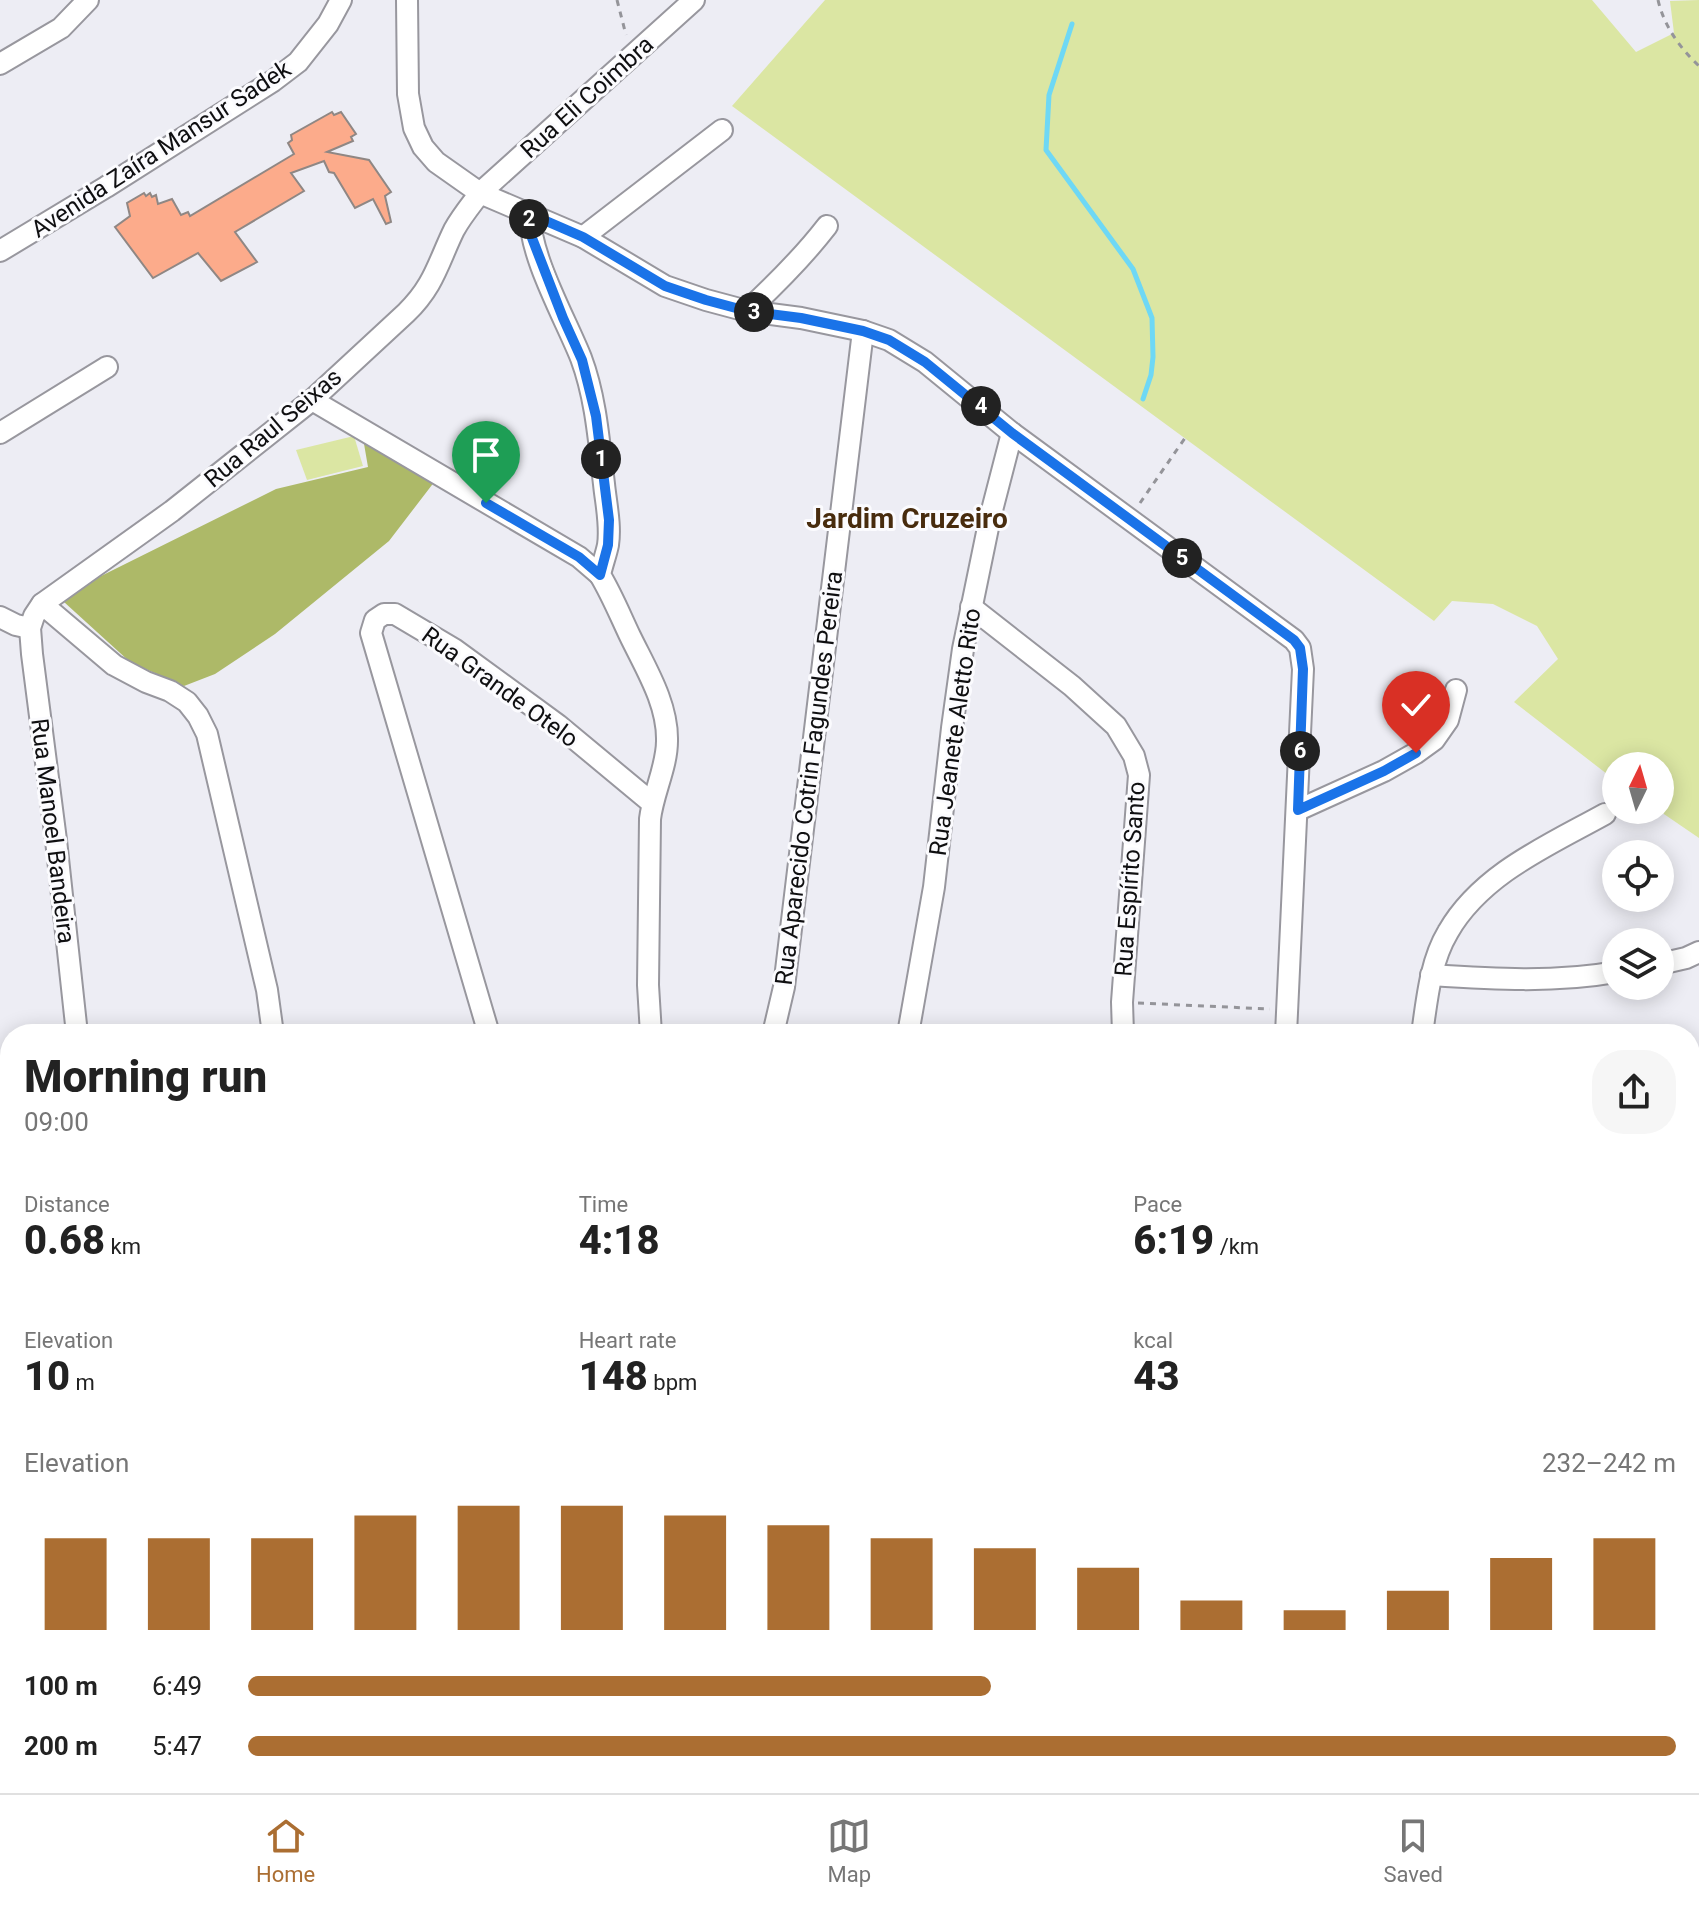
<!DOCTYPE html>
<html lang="en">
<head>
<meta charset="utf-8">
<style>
  :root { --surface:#fff; --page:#f6f6f6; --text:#222; --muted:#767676; --line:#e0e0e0; --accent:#ab6e32 }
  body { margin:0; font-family:Roboto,sans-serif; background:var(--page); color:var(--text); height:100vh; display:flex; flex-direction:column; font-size:30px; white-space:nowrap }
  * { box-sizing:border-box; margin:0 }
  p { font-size:26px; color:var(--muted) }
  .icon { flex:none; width:44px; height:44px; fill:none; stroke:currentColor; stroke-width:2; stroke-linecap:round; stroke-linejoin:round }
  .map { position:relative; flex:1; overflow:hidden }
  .side { position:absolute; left:0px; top:1024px; width:1700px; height:770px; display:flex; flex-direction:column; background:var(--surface); border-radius:32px 32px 0 0; box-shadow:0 4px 20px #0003 }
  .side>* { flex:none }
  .needle { width:52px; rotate:5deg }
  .buttons { position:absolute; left:1602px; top:752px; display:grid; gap:16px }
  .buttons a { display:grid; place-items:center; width:72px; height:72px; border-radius:50%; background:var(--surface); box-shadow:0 4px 20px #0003; font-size:40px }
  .pin { position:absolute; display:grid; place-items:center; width:68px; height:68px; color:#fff; margin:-82px -34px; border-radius:50% 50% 50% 0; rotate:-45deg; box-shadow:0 0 8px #0007 }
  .pin .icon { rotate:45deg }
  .km { position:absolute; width:40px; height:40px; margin:-20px; border-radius:50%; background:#222; color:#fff; font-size:22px; line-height:40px; text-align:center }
  .round { display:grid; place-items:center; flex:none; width:84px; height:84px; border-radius:32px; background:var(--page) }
  .overview { display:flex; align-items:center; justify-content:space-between; height:136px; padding:0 24px }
  h1 { font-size:44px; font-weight:800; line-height:60px }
  .metrics { display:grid; grid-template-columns:repeat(3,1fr); gap:12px; height:136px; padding:8px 24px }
  .metrics div { display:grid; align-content:center }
  .metrics b { font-size:40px; font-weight:800 }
  .metrics small { font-size:22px; font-weight:400 }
  .metrics p { font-size:22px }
  .chart { height:224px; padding:16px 24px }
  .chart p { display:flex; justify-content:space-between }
  .chart svg { width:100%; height:144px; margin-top:8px; stroke:var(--accent); stroke-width:6 }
  ul { padding:0 24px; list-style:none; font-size:26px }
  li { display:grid; grid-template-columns:128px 96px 1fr; align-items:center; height:60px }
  li i { height:20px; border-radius:10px; background:var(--accent) }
  .tabs { display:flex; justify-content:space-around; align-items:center; height:112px; border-top:2px solid var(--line); background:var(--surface); font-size:22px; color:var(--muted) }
  .tabs a { display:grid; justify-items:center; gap:4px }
  .tabs .current { color:var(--accent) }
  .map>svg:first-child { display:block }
</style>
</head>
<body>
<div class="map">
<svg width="1699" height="1793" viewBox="0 0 1699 1793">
  <rect width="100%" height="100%" fill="#ededf4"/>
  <g fill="#dbe6a3">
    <polygon points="825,0 1592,0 1636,52 1674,33 1670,1 1699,0 1699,838 1658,810 1660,810 1660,766 1616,766 1616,781 1514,702 1558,659 1537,626 1493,604 1452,601 1434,621 732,106"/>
    <polygon points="354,436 363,466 307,480 296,450"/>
    <polygon points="1699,1717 1699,1793 1560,1793 1575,1784 1690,1784 1690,1722"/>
  </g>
  <g fill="#adb968">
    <polygon points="363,438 435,481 389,541 275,634 215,674 184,686 130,662 64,602 101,576 276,489 368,467"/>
    <polygon points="1335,1784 1444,1784 1430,1793 1327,1793"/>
  </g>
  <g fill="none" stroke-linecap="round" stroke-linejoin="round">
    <g stroke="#6ed8f5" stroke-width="5">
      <polyline points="1072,24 1049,95 1046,150 1133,269 1152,318 1153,357 1151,375 1143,399"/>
      <polyline points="1690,1571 1699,1564"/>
      <polyline points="1126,1784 1128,1793"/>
      <polyline points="1448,1793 1464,1784"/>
    </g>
  </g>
  <polygon fill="#fcab8b" stroke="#8f8784" stroke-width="2" points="332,112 334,115 341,112 356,134 351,137 353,141 327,152 369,160 391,192 385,196 391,222 386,224 373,199 355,208 334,173 329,172 324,161 291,173 304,191 235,232 257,262 221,281 198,253 153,278 115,227 130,216 127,203 144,193 146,196 150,193 152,197 156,195 158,204 172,199 181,215 188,212 190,216 294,154 288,143 292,140 291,135"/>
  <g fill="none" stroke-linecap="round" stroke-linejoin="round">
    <defs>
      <g id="street">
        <polyline points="407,0 408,94 414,128 423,147 436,162 480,193 583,237 665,286 706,300 747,311 801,318 863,331 889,340 925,362 1012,433 1294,640 1300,648 1303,669 1286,1034"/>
        <polyline points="0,64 61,28 88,0"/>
        <path d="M530 214C529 255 565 318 581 358 596 398 599 442 604 484 606 504 611 525 608 545 606 555 602 565 600 575 612 595 620 615 630 636 646 669 668 704 667 741 667 767 653 793 650 819L648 985 651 1034"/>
        <polyline points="583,237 722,130"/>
        <polyline points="0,251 106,187 273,81 298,62 328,24 341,0"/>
        <path d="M747 311C776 284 803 257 827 226"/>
        <polyline points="312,400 579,557 600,575"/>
        <polyline points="0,433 107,367"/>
        <polyline points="42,604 114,665 146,682 170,691 187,702 198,716 207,734 267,990 273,1034"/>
        <polyline points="971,607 1072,686 1116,726 1134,756 1139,775 1122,1002 1123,1034"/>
        <polyline points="0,617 16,625 30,628"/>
        <polyline points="1298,810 1384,771 1416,753 1434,740 1448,720 1456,690"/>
        <polyline points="1660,964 1686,958 1699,952"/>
        <path d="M1431 975C1492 979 1555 983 1616 972"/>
        <path d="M77 1034 56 840 32 654 30 628 34 616 42 604 172 511 312 400 406 313C434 286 438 263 454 230 461 217 471 205 480 193L694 0"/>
        <polyline points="489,1034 371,633 375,620 384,614 395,614 454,649 558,725 652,803"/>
        <polyline points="773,1034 784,987 863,331"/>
        <polyline points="908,1034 934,887 952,728 963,649 990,518 1012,433"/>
        <path d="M1422 1034C1427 1000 1430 962 1448 932 1481 874 1549 845 1605 814"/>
        <polyline points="0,1148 10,1147"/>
        <polyline points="1690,1148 1699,1144"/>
        <polyline points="0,1227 10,1216"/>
        <polyline points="1690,1324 1699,1324"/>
        <polyline points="0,1353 10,1349"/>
        <polyline points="1690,1484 1699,1499"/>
        <polyline points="1690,1533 1699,1525"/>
        <polyline points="199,1784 208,1793"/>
        <polyline points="705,1784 711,1793"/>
        <polyline points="989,1784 992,1793"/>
        <polyline points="1179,1793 1184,1784"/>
      </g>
      <g id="secondary">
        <polyline points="0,1677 10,1682"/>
        <polyline points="1690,1702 1699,1697"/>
        <polyline points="492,1784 508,1793"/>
        <polyline points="1524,1793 1540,1784"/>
      </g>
    </defs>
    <use href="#street" stroke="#98979e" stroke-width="24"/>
    <use href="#secondary" stroke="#98979e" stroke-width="32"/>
    <g stroke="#949499" stroke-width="3" stroke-dasharray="6 6" stroke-linecap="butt">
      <polyline points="617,0 626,35"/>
      <path d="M1658 0C1664 26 1680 48 1699 66"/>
      <polyline points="1140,503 1185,438"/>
      <polyline points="1138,1003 1270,1009"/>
      <polyline points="0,1501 10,1499"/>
    </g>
    <use href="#street" stroke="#fff" stroke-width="20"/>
    <use href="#secondary" stroke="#eedaba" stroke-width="28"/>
  </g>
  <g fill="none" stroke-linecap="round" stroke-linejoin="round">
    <defs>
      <polyline id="route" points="486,503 579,557 600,575 608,545 609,520 596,416 582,360 563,318 532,238 529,226 530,214 583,237 665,286 706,300 747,311 801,318 863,331 889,340 925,362 1012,433 1294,640 1300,648 1303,669 1298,810 1384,771 1416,753"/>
    </defs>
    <use href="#route" stroke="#fff" stroke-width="16"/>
    <use href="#route" stroke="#1a73e8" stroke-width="10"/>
  </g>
  <g text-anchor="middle" stroke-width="6" stroke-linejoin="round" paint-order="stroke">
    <g font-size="24" fill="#0f0f11" stroke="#fbfbfe">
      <text transform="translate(587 97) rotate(-42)" y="8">Rua Eli Coimbra</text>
      <text transform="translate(161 149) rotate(-33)" y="8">Avenida Zaíra Mansur Sadek</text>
      <text transform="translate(273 428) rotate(-40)" y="8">Rua Raul Seixas</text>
      <text transform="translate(500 687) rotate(36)" y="8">Rua Grande Otelo</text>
      <text transform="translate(955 732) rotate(-82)" y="8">Rua Jeanete Aletto Rito</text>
      <text transform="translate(809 778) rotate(-83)" y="8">Rua Aparecido Cotrin Fagundes Pereira</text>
      <text transform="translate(53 831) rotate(83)" y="8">Rua Manoel Bandeira</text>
      <text transform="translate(1130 879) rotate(-86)" y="8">Rua Espírito Santo</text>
    </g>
    <g font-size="28" font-weight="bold" fill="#482c0e" stroke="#fbfbfe">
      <text x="907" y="528">Jardim Cruzeiro</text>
    </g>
  </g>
</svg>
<div class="buttons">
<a><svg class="needle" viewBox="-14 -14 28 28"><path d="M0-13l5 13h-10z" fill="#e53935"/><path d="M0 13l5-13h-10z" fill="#767676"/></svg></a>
<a><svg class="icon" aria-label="locate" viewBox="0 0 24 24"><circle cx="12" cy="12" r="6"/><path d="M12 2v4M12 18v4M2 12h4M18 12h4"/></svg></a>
<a><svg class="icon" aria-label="layers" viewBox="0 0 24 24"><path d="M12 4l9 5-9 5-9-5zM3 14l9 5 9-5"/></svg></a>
</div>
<div class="pin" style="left:486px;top:503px;background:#1e9e55"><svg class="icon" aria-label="arrive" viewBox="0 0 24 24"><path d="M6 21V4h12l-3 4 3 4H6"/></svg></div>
<div class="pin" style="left:1416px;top:753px;background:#d93025"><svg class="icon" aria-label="check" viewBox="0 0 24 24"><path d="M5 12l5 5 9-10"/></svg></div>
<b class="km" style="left:601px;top:459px">1</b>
<b class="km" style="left:529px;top:219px">2</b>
<b class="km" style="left:754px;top:312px">3</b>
<b class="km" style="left:981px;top:406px">4</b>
<b class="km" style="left:1182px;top:558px">5</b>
<b class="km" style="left:1300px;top:751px">6</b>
<section class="side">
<div class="overview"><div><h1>Morning run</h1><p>09:00</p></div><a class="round"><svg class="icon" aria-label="share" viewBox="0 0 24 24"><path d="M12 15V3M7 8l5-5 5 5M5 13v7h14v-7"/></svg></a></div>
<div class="metrics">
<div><p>Distance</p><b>0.68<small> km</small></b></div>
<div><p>Time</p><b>4:18</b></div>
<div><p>Pace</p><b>6:19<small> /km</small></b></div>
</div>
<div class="metrics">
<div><p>Elevation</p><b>10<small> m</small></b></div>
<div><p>Heart rate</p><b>148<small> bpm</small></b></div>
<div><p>kcal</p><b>43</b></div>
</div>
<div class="chart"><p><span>Elevation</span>232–242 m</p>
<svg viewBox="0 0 160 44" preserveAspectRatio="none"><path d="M5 44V16M15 44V16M25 44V16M35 44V9M45 44V6M55 44V6M65 44V9M75 44V12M85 44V16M95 44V19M105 44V25M115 44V35M125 44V38M135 44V32M145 44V22M155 44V16"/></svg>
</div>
<ul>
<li><b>100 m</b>6:49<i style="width:52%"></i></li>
<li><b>200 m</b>5:47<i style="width:100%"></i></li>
</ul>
</section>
</div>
<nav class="tabs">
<a class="current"><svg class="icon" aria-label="home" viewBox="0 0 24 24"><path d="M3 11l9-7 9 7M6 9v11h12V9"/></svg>Home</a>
<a><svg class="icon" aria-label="map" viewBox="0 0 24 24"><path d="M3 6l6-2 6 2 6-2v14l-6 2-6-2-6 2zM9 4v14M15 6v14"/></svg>Map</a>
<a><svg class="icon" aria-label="saved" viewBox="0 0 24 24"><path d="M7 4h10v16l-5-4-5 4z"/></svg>Saved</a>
</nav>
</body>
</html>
